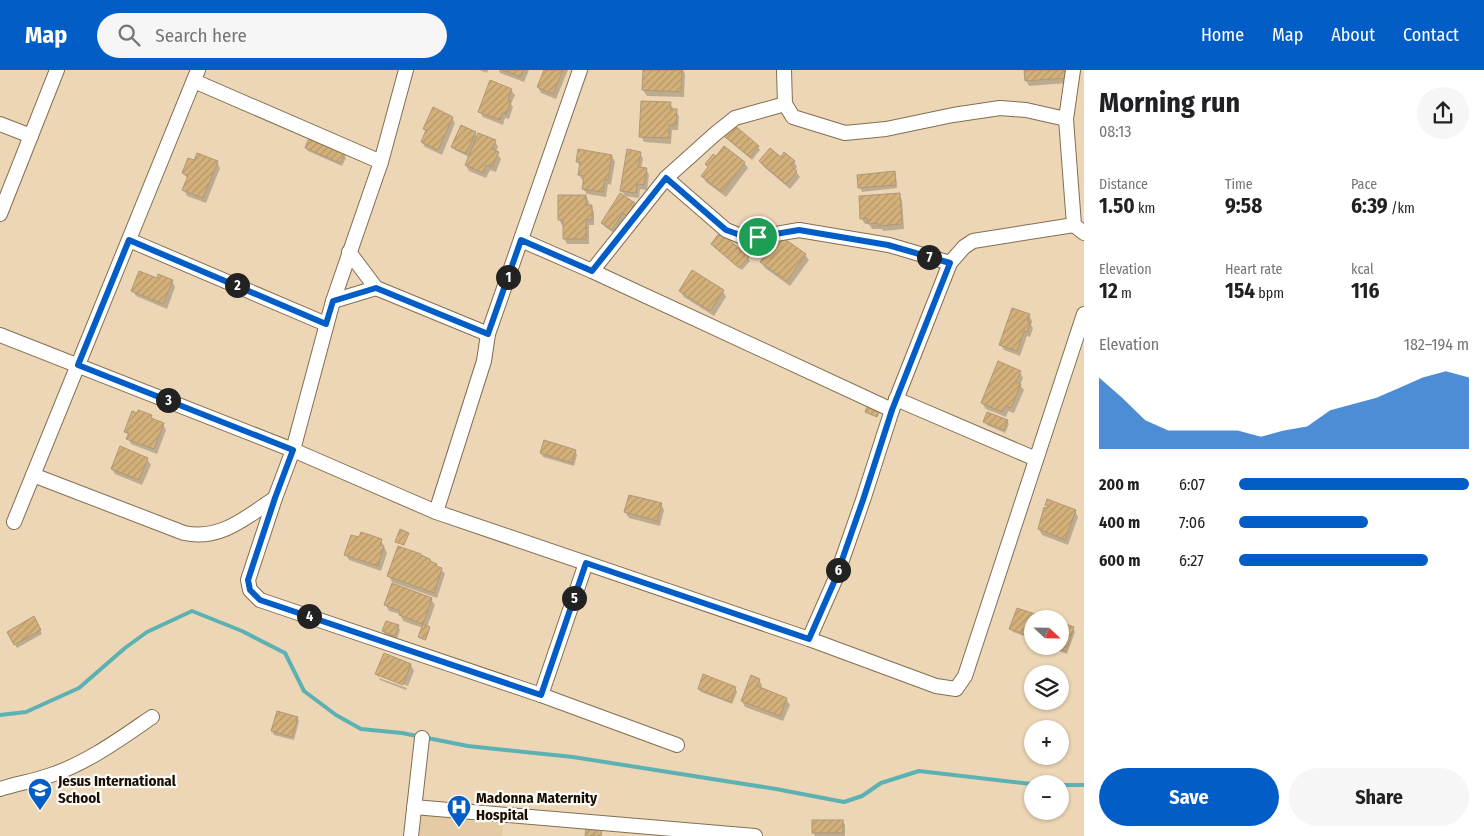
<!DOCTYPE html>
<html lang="en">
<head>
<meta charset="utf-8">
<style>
  :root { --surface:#fff; --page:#f6f6f6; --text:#202124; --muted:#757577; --accent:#025dc6 }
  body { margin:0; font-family:"Fira Sans Condensed",sans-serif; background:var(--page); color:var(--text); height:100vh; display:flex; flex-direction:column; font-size:19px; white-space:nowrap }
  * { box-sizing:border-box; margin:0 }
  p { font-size:16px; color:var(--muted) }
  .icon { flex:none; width:28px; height:28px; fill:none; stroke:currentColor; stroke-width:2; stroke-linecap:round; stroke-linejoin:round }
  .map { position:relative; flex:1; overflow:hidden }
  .sheet { display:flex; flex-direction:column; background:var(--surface); width:400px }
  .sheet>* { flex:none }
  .needle { width:32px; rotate:112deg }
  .controls { position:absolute; left:1024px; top:540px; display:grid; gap:10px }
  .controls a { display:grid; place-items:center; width:45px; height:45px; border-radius:50%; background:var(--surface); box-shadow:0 1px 4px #0004; font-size:25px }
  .pin { position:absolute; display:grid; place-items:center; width:42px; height:42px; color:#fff; margin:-21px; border:2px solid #fff; border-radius:50%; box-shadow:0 1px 5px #0007 }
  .km { position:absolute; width:25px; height:25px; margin:-12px; border-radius:50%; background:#222; color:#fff; font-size:14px; line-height:25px; text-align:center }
  .round { display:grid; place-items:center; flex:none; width:52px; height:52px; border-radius:26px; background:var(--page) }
  .headline { display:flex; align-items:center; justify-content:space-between; height:85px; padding:0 15px }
  h1 { font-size:28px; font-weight:700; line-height:38px }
  .figures { display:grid; grid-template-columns:repeat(3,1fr); gap:8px; height:85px; padding:5px 15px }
  .figures div { display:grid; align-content:center }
  .figures b { font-size:21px; font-weight:700 }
  .figures small { font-size:14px; font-weight:400 }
  .figures p { font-size:14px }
  .chart { height:140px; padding:10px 15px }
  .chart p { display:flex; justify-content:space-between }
  .chart svg { width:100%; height:90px; margin-top:5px; fill:var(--accent); opacity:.7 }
  .button { display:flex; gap:10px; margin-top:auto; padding:10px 15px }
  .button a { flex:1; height:58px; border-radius:30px; background:var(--accent); color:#fff; font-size:20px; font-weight:700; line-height:58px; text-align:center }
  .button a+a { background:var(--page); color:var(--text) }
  ul { padding:0 15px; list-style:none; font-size:16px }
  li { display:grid; grid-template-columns:80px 60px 1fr; align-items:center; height:38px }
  li i { height:12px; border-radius:6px; background:var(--accent) }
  header { display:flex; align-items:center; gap:30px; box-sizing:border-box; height:70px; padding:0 25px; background:var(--accent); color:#fff }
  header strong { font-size:24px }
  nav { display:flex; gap:28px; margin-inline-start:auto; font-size:18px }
  .search { width:350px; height:45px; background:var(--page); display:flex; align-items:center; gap:12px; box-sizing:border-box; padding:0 18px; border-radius:28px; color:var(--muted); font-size:19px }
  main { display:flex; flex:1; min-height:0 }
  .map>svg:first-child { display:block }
</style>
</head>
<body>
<header>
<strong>Map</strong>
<div class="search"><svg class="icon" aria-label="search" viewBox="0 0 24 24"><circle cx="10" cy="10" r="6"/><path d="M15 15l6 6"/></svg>Search here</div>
<nav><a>Home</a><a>Map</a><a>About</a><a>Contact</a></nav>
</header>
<main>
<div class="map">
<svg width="1084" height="766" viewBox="0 0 1084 766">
  <defs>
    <pattern id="building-hatch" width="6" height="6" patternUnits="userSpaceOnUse" patternTransform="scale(1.25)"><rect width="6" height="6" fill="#d4b17a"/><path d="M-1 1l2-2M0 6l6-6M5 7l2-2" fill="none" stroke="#b59768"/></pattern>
  </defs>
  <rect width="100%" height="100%" fill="#edd6b5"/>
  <polygon fill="#e5cba3" points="417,743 504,750 502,766 415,766"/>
  <g fill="#0003">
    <polygon points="479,0 488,0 487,3"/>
    <polygon points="499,0 529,0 524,12 500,3"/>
    <polygon points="545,0 568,0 556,29 541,23 538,17"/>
    <polygon points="644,0 683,0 685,4 684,27 647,26 643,20"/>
    <polygon points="1025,0 1067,0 1068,13 1029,16 1026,10"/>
    <polygon points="511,20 515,25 511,34 513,37 509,49 505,48 503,55 483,47 480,42"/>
    <polygon points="670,34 679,46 678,60 672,60 671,74 644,72 641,66"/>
    <polygon points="452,48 455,53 442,85 425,77 422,72 426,62 424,58"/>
    <polygon points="733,56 758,77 760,80 752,90 727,69 725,66"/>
    <polygon points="475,63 477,67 495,71 498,77 496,82 501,89 496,102 490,100 486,108 469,101 466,95 469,87 455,80 452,77"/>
    <polygon points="306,78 344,85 346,88 342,96 308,81"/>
    <polygon points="640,83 643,89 641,99 646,99 649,105 647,120 640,119 639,128 625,126 621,120"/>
    <polygon points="612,86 615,92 611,115 608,114 606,127 587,124 583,119 585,111 583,111 579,105 580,97 577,91"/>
    <polygon points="781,89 794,91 797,97 795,100 800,107 790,119 764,97 760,92"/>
    <polygon points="195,92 217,92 220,98 206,133 187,126 184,120 188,109 183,103"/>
    <polygon points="744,92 748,98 726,127 706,112 703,106"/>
    <polygon points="894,103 896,106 897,118 862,122 860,118 859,106"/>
    <polygon points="899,125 902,130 904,159 883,161 882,159 872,159 869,154 865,154 861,148"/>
    <polygon points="586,126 589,132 589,136 591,136 594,142 594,155 589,155 589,174 567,174 564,168 564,155 562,155 559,149"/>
    <polygon points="634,134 636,137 629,149 625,146 614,163 605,157 603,153"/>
    <polygon points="712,174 748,187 750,191 742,200 714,177"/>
    <polygon points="805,185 809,190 790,216 765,198 761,192"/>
    <polygon points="157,209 172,211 175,217 167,239 136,226 133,220"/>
    <polygon points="680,221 723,221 726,227 714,246 684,227"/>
    <polygon points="1029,245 1032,251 1031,255 1033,258 1030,267 1027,266 1020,286 1004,280 1001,275"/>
    <polygon points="1020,302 1023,308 1020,315 1024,320 1014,343 1008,341 1006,347 986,339 982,333"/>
    <polygon points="137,345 151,346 154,350 163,354 166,360 157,384 131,374 128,368 129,367 126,362"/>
    <polygon points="1007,351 1009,354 1005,363 987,355 985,352"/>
    <polygon points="575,381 577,385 574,396 543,387 541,383"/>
    <polygon points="147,389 151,395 142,415 115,404 112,399"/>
    <polygon points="661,434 664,440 660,456 629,448 625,442"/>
    <polygon points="1046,434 1075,441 1078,447 1068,475 1042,465 1039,459 1050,441"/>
    <polygon points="381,470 387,483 381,501 349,490 346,485"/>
    <polygon points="430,490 432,494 441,499 445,504 437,528 392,512 389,506"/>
    <polygon points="431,529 435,535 427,557 430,559 426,570 419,567 423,558 403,551 400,544 389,541 386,535"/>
    <polygon points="1037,546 1039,549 1032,549 1032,569 1013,562 1011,559"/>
    <polygon points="33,548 42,564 17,578 8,563"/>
    <polygon points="1061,554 1073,558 1075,562 1067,584 1056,580 1054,576 1060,576"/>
    <polygon points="398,556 400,560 397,569 385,565 383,561"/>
    <polygon points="411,595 414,601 408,616 379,605 379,608 407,618 406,620 380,610 377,604"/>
    <polygon points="759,610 762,615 761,619 786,629 790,635 783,651 745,637 742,631"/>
    <polygon points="735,618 737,622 732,634 701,622 699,619"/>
    <polygon points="297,648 299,651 294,670 274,665 272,661"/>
    <polygon points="843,751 845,755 845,766 815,766 813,763"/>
  </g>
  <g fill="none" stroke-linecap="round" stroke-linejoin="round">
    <g stroke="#5cb1b3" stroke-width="4">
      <polyline points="0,645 26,642 79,618 125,578 147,562 192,541 242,561 285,583 304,621 336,645 361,659 402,663 468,676 573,687 776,719 844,732 862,726 881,713 919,701 1032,714"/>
      <polyline points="1060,715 1084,715"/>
    </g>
  </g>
  <g fill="url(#building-hatch)" stroke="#ae997a">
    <polygon points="502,0 524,0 521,7"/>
    <polygon points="544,0 563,0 553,24 537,17"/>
    <polygon points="643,0 682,0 681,22 642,20"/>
    <polygon points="1024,0 1065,0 1066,8 1025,11"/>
    <polygon points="490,10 512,19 508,29 511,31 506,44 502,43 500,50 478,42"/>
    <polygon points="641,31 671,32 670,39 677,39 676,55 669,55 669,68 639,67"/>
    <polygon points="433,37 453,47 438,80 421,72 426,60 423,59"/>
    <polygon points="733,54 759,76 750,87 724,66"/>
    <polygon points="461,55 476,62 466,84 451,77"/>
    <polygon points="478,63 496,70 492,79 499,82 492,97 486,95 483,103 465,95"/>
    <polygon points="309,68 345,84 340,93 305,78"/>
    <polygon points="724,76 745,92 722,122 701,106 708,97 705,94 713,84 716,86"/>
    <polygon points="770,78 781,87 784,82 795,91 791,95 797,101 786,114 759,91"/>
    <polygon points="578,79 612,85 608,110 605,109 603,122 582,119 584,106 578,105 580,92 576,92"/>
    <polygon points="627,79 641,82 638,97 647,98 644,115 637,114 636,123 620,121"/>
    <polygon points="197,83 218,91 203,128 182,120 188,106 182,103 188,88 194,90"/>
    <polygon points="895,101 896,115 858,118 857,105"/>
    <polygon points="620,123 635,133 627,146 623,143 612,160 601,153"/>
    <polygon points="900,123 902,154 878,156 878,153 868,154 867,148 860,149 859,126"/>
    <polygon points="558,125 586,125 586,135 592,135 592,150 586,149 586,169 563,169 563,150 558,150"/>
    <polygon points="720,162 749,187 739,198 711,174"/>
    <polygon points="779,165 806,184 787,211 760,192"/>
    <polygon points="692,200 724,220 710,241 679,221"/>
    <polygon points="139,201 157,208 158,204 173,210 163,234 131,221"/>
    <polygon points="1012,238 1030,244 1027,251 1031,252 1027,262 1024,261 1017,281 999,275"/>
    <polygon points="998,291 1021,301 1016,312 1021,314 1011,338 1005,336 1002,342 981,333"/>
    <polygon points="869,332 881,337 877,347 865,342"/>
    <polygon points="138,340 152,345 151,348 164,353 154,379 126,369 129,363 124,362 132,341 137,343"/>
    <polygon points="987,342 1008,350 1004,360 983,352"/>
    <polygon points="544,370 576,380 572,393 540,383"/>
    <polygon points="120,376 148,388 139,410 111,399"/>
    <polygon points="629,425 662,433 657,451 624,442"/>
    <polygon points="1047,429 1076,440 1065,470 1038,459 1044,437 1047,438 1048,436 1045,435"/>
    <polygon points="400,459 409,463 404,475 395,472"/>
    <polygon points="361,462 382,469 380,475 384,476 378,496 344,485 351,465 359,467"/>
    <polygon points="398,476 421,484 421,485 430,489 430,491 437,494 436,496 442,498 434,523 387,506"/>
    <polygon points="392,513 432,528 423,554 399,545 400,541 384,535"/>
    <polygon points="1017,538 1038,545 1037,549 1032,549 1032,561 1031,566 1009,559"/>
    <polygon points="34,546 41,560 14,575 7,562"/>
    <polygon points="386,551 399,555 395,566 382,561"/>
    <polygon points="1061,552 1074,557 1066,581 1052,576 1060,576"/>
    <polygon points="423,554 430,557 425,570 418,567"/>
    <polygon points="384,583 411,594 403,615 375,604"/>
    <polygon points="703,604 736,617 731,632 698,619"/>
    <polygon points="751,605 760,609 757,616 787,628 780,646 741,631"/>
    <polygon points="277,641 298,647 292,667 271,661"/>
    <rect x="812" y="750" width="31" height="13"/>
    <polygon points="586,757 602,759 601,766 585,766"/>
  </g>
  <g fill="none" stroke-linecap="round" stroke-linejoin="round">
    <defs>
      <g id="street">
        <polyline points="406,0 381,92 333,231 293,380 275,428 248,510 250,520 260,530 541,625 677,675"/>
        <polyline points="784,0 785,34 793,47 845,63 886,59 953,45 1000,38 1026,40 1066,49"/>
        <polyline points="1073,0 1066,49 1074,155 1084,163"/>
        <polyline points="194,11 381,92"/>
        <polyline points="0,54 31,66"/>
        <polyline points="666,108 726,160 743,167 758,167 799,160 889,175 950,193"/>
        <polyline points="0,144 57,0"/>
        <polyline points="129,170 326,254"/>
        <polyline points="521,170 592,201 892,340"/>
        <polyline points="349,182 376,218 488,264"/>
        <polyline points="592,201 666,108 715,64 735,48 785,34"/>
        <polyline points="333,231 376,218"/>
        <polyline points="0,265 293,380 436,442 809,569 936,616 956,619 965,606 1084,244"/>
        <polyline points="896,329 1036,389"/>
        <path d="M33 405 184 463C220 471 247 447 275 428"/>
        <polyline points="436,442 484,291 488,264 580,0"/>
        <polyline points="14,452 198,0"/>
        <polyline points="809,569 835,510 863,430 892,340 950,193 964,177 973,171 1074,155"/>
        <polyline points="541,625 586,493"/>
        <path d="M0 719C16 714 33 711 48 706 86 694 120 669 152 647"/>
        <polyline points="414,737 755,766"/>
        <polyline points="411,766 422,668"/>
      </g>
    </defs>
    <use href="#street" stroke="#826e50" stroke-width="16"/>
    <use href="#street" stroke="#fff" stroke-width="14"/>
  </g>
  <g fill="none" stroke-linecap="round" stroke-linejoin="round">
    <defs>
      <polygon id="route" points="666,108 726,160 743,166 758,167 799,160 888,175 950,193 892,340 863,430 835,510 809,569 586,493 541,625 260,530 250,520 248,510 275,428 293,380 78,295 129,170 326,254 333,231 376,218 488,264 521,170 592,201"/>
    </defs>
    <use href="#route" stroke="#fff" stroke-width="10"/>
    <use href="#route" stroke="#025dc6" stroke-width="6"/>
  </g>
  <defs>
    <symbol id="school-pin" viewBox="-11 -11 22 30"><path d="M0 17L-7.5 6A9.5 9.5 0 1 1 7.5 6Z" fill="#025dc6" stroke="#fffaf4"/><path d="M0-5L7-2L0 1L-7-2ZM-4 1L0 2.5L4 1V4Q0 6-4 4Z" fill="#fff"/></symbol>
    <symbol id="hospital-pin" viewBox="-11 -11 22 30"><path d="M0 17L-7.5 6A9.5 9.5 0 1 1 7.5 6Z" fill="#025dc6" stroke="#fffaf4"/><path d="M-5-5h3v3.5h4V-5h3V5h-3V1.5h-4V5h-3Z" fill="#fff"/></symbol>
  </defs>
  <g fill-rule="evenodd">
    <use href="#school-pin" x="26" y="706" width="28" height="38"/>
    <use href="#hospital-pin" x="445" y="723" width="28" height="38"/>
  </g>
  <g text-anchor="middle" stroke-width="4.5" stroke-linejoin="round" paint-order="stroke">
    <g font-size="15" font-weight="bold" fill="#170f04" stroke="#fffaf4" text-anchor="start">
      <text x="58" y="716">Jesus International<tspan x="58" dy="17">School</tspan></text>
      <text x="476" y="733">Madonna Maternity<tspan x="476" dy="17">Hospital</tspan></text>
    </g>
  </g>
</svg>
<div class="controls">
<a><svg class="needle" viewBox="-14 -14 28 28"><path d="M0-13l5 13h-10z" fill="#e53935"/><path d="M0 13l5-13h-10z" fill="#757577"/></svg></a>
<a><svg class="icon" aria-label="layers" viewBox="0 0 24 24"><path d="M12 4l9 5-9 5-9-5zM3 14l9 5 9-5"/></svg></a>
<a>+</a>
<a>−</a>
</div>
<div class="pin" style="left:758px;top:167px;background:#1e9e55"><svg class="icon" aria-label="arrive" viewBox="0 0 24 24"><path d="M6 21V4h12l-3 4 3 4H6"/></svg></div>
<b class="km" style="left:508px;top:207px">1</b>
<b class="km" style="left:237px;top:215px">2</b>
<b class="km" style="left:168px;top:330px">3</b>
<b class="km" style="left:309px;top:546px">4</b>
<b class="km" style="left:574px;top:528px">5</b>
<b class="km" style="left:838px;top:500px">6</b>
<b class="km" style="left:929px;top:187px">7</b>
</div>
<section class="sheet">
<div class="headline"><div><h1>Morning run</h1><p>08:13</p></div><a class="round"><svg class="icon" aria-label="share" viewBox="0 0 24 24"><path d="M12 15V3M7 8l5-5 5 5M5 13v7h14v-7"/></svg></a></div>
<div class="figures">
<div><p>Distance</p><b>1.50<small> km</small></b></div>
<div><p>Time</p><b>9:58</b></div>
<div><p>Pace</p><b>6:39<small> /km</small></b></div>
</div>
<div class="figures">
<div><p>Elevation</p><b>12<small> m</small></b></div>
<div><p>Heart rate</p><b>154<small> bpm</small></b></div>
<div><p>kcal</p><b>116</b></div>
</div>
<div class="chart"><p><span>Elevation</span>182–194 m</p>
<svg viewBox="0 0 160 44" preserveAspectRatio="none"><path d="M0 44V9L10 19L20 30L30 35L40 35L50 35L60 35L70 38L80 35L90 33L100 25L110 22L120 19L130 14L140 9L150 6L160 9V44z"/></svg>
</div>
<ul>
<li><b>200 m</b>6:07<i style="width:100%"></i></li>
<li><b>400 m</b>7:06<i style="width:56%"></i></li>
<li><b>600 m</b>6:27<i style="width:82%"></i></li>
</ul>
<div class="button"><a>Save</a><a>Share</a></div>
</section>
</main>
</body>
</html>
